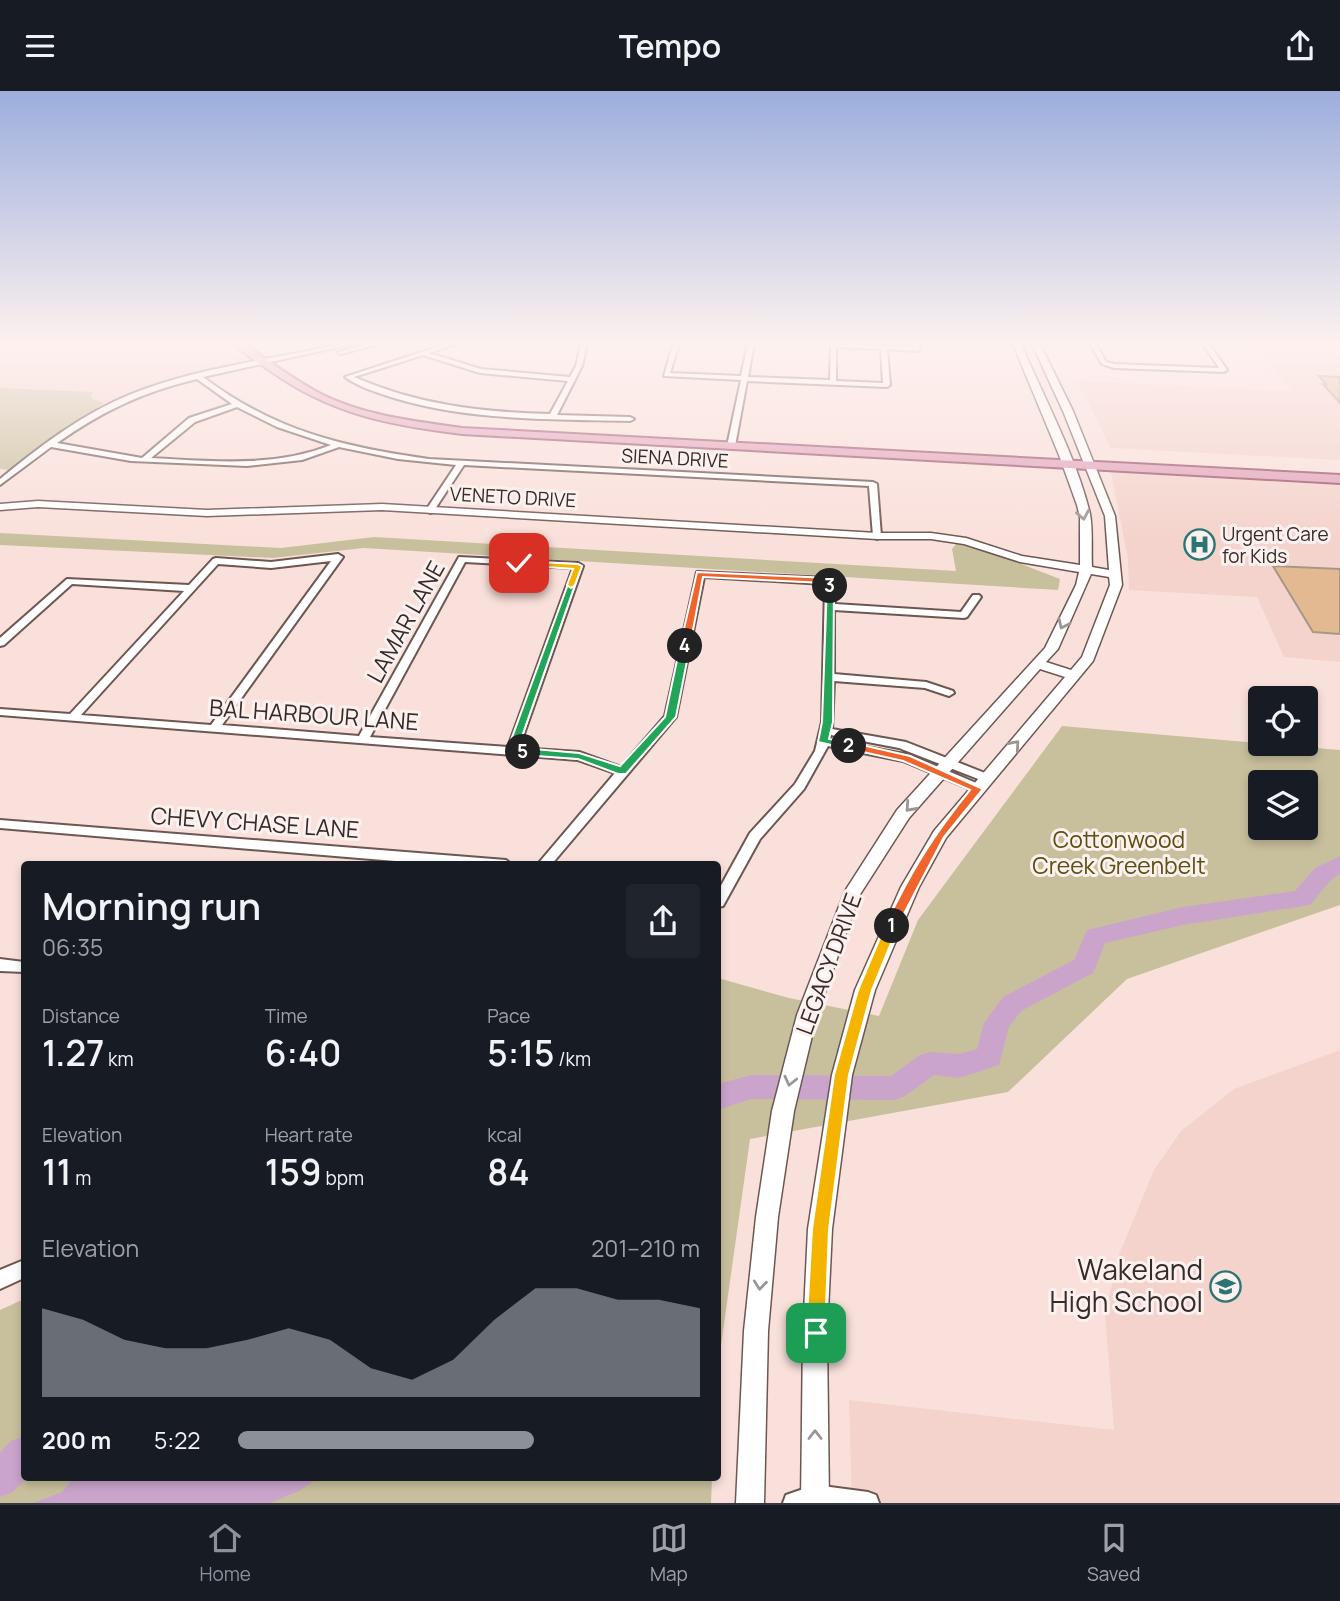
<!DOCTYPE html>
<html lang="en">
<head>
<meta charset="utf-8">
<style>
  :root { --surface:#171b24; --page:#20242c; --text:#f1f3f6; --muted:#9ea1a6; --line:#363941; --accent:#8c9099 }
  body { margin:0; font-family:Manrope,sans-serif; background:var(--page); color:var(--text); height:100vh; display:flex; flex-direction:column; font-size:26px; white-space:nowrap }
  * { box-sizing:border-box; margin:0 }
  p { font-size:23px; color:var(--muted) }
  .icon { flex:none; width:38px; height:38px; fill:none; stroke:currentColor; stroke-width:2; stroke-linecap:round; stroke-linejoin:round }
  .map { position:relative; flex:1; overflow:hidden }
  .side { position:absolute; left:21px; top:770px; width:700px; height:620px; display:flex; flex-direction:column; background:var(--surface); border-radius:7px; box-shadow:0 4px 10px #0003 }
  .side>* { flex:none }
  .controls { position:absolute; left:1248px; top:595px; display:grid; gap:14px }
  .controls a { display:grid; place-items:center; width:70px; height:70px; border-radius:7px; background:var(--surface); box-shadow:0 4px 10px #0003; font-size:35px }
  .pin { position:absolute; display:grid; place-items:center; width:60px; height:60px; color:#fff; margin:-30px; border-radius:14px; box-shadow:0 4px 10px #0006 }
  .km { position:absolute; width:35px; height:35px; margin:-18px; border-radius:50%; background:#222; color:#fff; font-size:19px; line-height:35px; text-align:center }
  .round { display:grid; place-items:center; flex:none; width:74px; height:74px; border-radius:7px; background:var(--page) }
  .headline { display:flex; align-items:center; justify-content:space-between; height:119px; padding:0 21px }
  h1 { font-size:38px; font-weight:600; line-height:52px }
  .figures { display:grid; grid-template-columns:repeat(3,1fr); gap:10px; height:119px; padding:7px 21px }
  .figures div { display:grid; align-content:center }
  .figures b { font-size:35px; font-weight:600 }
  .figures small { font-size:19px; font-weight:400 }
  .figures p { font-size:19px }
  .chart { height:196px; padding:14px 21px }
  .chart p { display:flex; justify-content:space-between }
  .chart svg { width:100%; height:126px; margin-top:7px; fill:var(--accent); opacity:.7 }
  ul { padding:0 21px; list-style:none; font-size:23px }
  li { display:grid; grid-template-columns:112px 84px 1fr; align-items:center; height:52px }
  li i { height:18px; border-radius:9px; background:var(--accent) }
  header { display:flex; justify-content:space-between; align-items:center; height:91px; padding:0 21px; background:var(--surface); font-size:32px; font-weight:600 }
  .tabs { display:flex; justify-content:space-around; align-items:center; height:98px; border-top:2px solid var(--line); background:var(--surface); font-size:19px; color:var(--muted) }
  .tabs a { display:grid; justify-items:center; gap:4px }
  .tabs .on { color:var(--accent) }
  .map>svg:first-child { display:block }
</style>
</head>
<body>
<header><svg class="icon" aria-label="menu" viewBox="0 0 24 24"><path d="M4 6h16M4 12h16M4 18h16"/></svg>Tempo<svg class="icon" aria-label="share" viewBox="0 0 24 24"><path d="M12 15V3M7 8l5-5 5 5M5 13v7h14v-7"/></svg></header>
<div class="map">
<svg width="1340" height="1412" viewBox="0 0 1340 1412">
  <rect width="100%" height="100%" fill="#fae0db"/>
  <g fill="#f4d3cc">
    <polygon points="0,253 224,253 253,272 168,291 104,312 93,308 93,301 0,297"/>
    <polygon points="1253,253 1340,253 1340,369 1111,357 1077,290 1292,300"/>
    <polygon points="1111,381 1340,394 1340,571 1284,566 1257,506 1129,499 1128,468"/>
    <polygon points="1340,959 1340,1412 852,1412 849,1309 1114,1339 1105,1223 1118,1166 1154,1079 1181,1040 1234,998"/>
  </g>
  <g fill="#c8c09d" fill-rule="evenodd">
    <polygon points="0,297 94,301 91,305 93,308 104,312 8,379 0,378"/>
    <polygon points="0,442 281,457 374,446 956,480 952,458 957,452 985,459 1060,488 1058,499 364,457 273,467 0,454"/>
    <path d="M1062 635 1340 659V814L1127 888 1008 1001 750 1048 718 1276V887L789 907 879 925 918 829ZM1260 691H1306V737H1260Z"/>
    <polygon points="24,1208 24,1386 712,1386 711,1412 0,1412 0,1219"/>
  </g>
  <polygon fill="#cba4cc" points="74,1386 319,1386 299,1400 270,1412 33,1412 62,1401"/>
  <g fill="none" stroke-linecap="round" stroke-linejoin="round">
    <g fill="#cba4cc" fill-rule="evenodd">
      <polygon points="1340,765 1340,783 1331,789 1310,814 1183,834 1105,852 1093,882 1021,920 1009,936 999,974 959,987 934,984 905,1005 895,1009 751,1008 718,1019 718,993 751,984 891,985 920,964 930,961 959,963 977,958 984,932 1003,906 1074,869 1087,839 1183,816 1295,800 1315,777"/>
      <polygon points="24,1345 24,1386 27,1386 13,1401 0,1406 0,1362 11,1350"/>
    </g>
  </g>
  <g fill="#e3b992" stroke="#a89788" stroke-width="2">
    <polygon points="1319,285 1340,286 1340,312 1323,293 1326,293"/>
    <polygon points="1273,475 1340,478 1340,543 1313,541"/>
  </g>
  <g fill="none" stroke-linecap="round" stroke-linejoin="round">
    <defs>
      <g id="street">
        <path d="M342 253H352L203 286C275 340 342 356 429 368L873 391 877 393 881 445 877 448 873 445 869 395 464 374 433 421 430 422 426 419 456 374 398 368 339 356 302 369 247 375 131 370 51 356 0 394V388C39 356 82 323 129 304 194 277 273 268 342 253ZM197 288 232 313 189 327 142 367 57 352C103 320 142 301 197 288ZM237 316 277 336 331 354C273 377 211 370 151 367L195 331Z"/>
        <polygon points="369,253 379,253 341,263 338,261"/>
        <path d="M446 253H455L429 262 481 278 570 286 576 275 581 253H587L582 275 557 324 630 326 634 328 630 330C551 328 470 330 394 307 378 302 359 296 345 286ZM423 264 480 282 568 290 550 323C480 321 419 314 354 286Z"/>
        <path d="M673 253H679L670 282 741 285 748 253H754L748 286 830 289 831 253 913 256V253H919L920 258 917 260 887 258 890 294 887 296 747 290 735 355 731 357 727 355 741 289 664 285ZM836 256 881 258 883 292 836 290Z"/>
        <polygon points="1090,253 1096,253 1106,271 1114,273 1219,277 1203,253 1209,253 1227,279 1224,281 1114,277 1102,273"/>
        <path d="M338 463 343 466 222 634 359 645 459 466 578 472 583 475 519 657 579 661 621 676 665 625 697 481 830 487 835 490V513L961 521 973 504H979L981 506 967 526 964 527 834 519V583L926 591 953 600 954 602 949 605 925 597 834 590 832 638 906 651 990 684 992 687 986 691 899 657 831 644 829 649 910 664 981 694 983 697 977 701 903 670 828 655 804 698 760 748 723 815 718 816V800L750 742 795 693 815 660 822 631 825 493 704 486 676 626 551 774H537L615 682 578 669 0 624V618L70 623 184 500 72 493 4 554 0 555V547L67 488 189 494 213 468 216 467 271 471ZM331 470 211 634 81 624 218 473 271 477ZM465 471 573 477 508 656 370 646Z"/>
        <polygon points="0,729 506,769 512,774 443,774 0,737"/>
        <polygon points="0,868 24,871 24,881 0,880"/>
        <polygon points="24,1169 24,1187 0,1198 0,1179"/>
        <polygon points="815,1394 868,1401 876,1404 879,1412 783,1412 786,1404"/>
      </g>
      <path id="secondary" d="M1013 253H1021C1043 304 1078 370 1090 423 1093 440 1091 459 1092 476L1109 479 1105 425 1063 320 1032 253H1040L1073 320 1115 425 1122 494 1093 570 946 747 919 796 875 899 852 984 832 1138 827 1242 829 1412H801L803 1242 808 1138 832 984 855 899 901 796 934 740 1065 586 1040 578 909 727 859 805 817 924 794 1020 778 1126 768 1240 764 1412H736L744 1240 756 1126 772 1020 797 924 845 800 897 719 1045 557 1076 494 1079 481 1020 471 964 453 931 448H877L382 419 207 425 38 416 0 419V413L38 410 207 419 382 413 877 442H931L966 447 1022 465 1080 474V426L1077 414 1059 364ZM1091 483 1109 486 1110 494 1082 566 1071 579 1046 571 1058 558Z"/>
      <path id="primary" d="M234 253H245C270 271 294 289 321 303 365 325 414 330 462 337L1340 384V392L462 343C389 334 330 323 269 279 257 271 244 263 234 253Z"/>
    </defs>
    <use href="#street" stroke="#6d5753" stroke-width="4"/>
    <use href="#secondary" stroke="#6d5753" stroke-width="3"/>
    <use href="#primary" stroke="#99506a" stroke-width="4"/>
    <use href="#street" fill="#fff" fill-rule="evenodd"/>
    <use href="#secondary" fill="#fff" fill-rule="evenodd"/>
    <use href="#primary" fill="#e2a2ba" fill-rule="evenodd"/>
  </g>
  <defs><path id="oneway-chevron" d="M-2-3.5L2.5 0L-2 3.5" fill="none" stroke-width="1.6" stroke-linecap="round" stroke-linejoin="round" transform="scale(1.75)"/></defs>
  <g stroke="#9a9694">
    <use href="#oneway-chevron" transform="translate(1083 424) rotate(80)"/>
    <use href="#oneway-chevron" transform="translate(1063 533) rotate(115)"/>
    <use href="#oneway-chevron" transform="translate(1015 654) rotate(-49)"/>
    <use href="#oneway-chevron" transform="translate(910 716) rotate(132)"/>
    <use href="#oneway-chevron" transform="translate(790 990) rotate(103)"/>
    <use href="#oneway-chevron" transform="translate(760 1194) rotate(96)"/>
    <use href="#oneway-chevron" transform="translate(815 1344) rotate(-90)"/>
  </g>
  <linearGradient id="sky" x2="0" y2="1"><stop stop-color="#9caedd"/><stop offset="0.56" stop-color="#fdf1ef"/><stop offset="1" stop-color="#fdf1ef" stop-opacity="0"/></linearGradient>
  <rect width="1340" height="450" fill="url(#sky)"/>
  <polygon fill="#f5b400" stroke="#fff" stroke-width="2" points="892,830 898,835 872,899 849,984 829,1138 825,1242 822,1249 816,1251 809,1249 806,1242 812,1138 834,984 858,899 885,835"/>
  <path fill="#f0652b" stroke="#fff" stroke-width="2" d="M849 651 910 665 983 698 944 746 896 838 892 840 885 835C910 782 933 744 970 699L903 670 845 657 844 655Z"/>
  <polygon fill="#22a559" stroke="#fff" stroke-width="2" points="827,493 834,495 833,631 829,648 853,652 854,655 849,658 818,651 822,631"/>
  <polygon fill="#f0652b" stroke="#fff" stroke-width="2" points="697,481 830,487 834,490 834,495 830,497 825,492 703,486 690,555 685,558 680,555"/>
  <polygon fill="#22a559" stroke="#fff" stroke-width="2" points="685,552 690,555 676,626 626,683 618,683 578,668 523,664 518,661 523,657 579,662 620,675 665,626 680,555"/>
  <polygon fill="#22a559" stroke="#fff" stroke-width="2" points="568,493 575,494 518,657 529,661 523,664 508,662 507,660"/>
  <polygon fill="#f5b400" stroke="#fff" stroke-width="2" points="516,470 578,473 582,475 575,494 571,497 567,494 573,478 519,474"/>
  <defs>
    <symbol id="hospital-ring" viewBox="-11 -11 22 22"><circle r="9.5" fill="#fcf1ef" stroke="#2b7574" stroke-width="1.5"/><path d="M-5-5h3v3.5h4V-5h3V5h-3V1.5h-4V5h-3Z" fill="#2b7574"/></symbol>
    <symbol id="school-ring" viewBox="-11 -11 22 22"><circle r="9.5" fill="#fcf1ef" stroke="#2b7574" stroke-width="1.5"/><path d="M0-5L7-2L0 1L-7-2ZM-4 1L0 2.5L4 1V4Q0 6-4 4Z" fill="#2b7574"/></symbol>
  </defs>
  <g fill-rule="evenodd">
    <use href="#hospital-ring" x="1182" y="436" width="35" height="35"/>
    <use href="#school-ring" x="1208" y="1178" width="35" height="35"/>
  </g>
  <g text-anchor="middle" stroke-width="6" stroke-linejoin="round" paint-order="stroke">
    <g font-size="19" fill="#352c2a" stroke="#fcf1ef">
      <text transform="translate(675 367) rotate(3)" y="7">SIENA DRIVE</text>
      <text transform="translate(513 406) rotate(3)" y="7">VENETO DRIVE</text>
    </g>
    <g font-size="19" fill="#352c2a" stroke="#fcf1ef" text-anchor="start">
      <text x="1222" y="450">Urgent Care<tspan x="1222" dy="22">for Kids</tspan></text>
    </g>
    <g font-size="23" fill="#352c2a" stroke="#fcf1ef">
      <text transform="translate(406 531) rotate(-61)" y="8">LAMAR LANE</text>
      <text transform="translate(314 624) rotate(4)" y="8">BAL HARBOUR LANE</text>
      <text transform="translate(255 732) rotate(4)" y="8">CHEVY CHASE LANE</text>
      <text transform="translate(829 873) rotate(-70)" y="8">LEGACY DRIVE</text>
    </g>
    <g font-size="23" fill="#5c4f0f" stroke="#fcf1ef">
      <text x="1119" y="757">Cottonwood<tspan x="1119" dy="26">Creek Greenbelt</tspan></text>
    </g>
    <g font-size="28" fill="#352c2a" stroke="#fcf1ef" text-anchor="end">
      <text x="1203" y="1189">Wakeland<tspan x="1203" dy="32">High School</tspan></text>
    </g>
  </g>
</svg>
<div class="controls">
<a><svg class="icon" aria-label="locate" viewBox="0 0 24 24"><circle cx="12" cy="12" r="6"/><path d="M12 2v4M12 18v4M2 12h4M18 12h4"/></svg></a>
<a><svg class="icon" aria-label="layers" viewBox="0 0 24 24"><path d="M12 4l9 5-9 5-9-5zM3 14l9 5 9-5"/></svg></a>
</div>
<div class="pin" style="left:816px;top:1242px;background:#1e9e55"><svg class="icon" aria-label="arrive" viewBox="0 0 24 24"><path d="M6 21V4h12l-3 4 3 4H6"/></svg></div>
<div class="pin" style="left:519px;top:472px;background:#d93025"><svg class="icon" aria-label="check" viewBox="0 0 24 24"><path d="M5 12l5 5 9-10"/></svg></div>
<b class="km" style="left:892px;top:835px">1</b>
<b class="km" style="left:849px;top:655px">2</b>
<b class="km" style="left:830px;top:495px">3</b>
<b class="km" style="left:685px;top:555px">4</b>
<b class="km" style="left:523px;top:661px">5</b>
<section class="side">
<div class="headline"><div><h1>Morning run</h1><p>06:35</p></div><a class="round"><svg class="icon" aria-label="share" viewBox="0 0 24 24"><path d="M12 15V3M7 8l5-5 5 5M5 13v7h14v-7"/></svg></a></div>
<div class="figures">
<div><p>Distance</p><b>1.27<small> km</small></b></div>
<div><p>Time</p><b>6:40</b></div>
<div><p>Pace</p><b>5:15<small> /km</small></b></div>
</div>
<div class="figures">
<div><p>Elevation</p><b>11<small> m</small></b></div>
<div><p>Heart rate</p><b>159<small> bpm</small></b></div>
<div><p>kcal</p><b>84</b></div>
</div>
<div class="chart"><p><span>Elevation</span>201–210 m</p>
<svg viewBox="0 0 160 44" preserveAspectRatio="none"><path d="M0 44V13L10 17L20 24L30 27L40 27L50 24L60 20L70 24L80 34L90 38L100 31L110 17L120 6L130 6L140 10L150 10L160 13V44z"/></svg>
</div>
<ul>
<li><b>200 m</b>5:22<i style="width:64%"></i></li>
</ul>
</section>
</div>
<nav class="tabs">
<a class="on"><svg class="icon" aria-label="home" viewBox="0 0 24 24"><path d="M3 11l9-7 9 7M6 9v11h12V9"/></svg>Home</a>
<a><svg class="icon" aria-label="map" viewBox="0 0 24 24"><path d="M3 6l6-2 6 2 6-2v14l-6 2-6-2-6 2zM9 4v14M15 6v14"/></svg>Map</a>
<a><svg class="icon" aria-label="saved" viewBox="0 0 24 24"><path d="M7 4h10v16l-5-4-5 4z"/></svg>Saved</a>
</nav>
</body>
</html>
